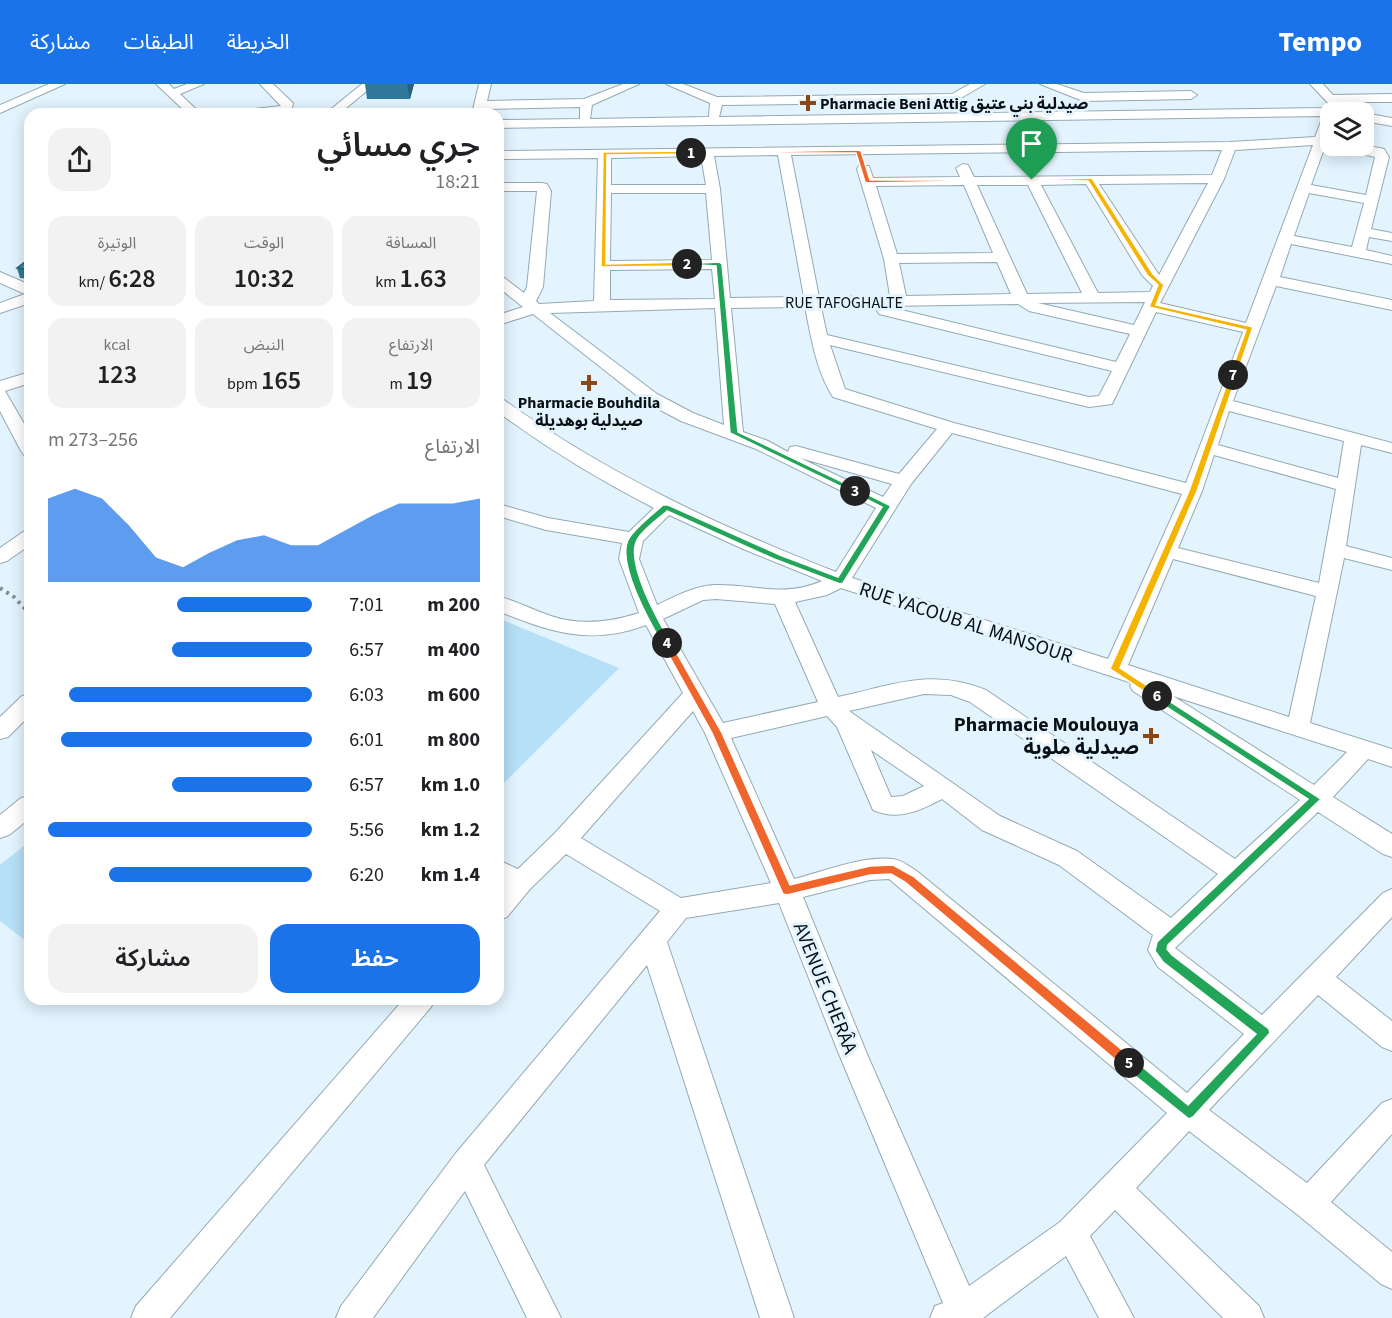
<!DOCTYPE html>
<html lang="ar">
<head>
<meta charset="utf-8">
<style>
  :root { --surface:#fff; --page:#f2f2f2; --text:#202124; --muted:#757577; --accent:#1a73e8 }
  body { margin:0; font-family:"Source Sans 3","Noto Sans Arabic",sans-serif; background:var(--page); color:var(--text); direction:rtl; height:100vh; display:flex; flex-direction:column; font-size:22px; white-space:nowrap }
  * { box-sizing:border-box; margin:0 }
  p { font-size:20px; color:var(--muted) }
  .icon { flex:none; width:33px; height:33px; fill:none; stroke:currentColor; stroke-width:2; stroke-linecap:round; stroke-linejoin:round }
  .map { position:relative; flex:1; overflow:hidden; direction:ltr }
  .sheet { position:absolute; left:24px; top:24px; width:480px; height:897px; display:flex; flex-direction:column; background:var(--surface); border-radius:18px; box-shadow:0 3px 15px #0003; direction:rtl }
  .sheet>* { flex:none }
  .fabs { position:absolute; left:1320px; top:18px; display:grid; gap:12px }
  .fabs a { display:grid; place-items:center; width:54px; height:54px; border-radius:12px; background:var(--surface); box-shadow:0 3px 15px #0003; font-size:30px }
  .pin { position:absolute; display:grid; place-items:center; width:51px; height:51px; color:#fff; margin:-62px -26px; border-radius:50% 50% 50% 0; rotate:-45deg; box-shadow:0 0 6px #0007 }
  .pin .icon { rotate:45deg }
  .km { position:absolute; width:30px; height:30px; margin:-15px; border-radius:50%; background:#222; color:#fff; font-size:16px; line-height:30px; text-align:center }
  .round { display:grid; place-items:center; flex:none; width:63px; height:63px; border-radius:18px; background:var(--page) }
  .summary { display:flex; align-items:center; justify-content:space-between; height:102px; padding:0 24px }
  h1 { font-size:33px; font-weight:600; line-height:45px }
  .stats { display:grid; grid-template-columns:repeat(3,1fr); gap:9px; height:102px; padding:6px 24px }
  .stats div { display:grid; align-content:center; border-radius:15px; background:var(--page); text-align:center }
  .stats b { font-size:26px; font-weight:600 }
  .stats small { font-size:16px; font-weight:400 }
  .stats p { font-size:16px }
  .chart { height:168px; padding:12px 24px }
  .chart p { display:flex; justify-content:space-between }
  .chart svg { width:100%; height:108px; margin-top:6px; fill:var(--accent); opacity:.7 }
  .primary-button { display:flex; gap:12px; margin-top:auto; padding:12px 24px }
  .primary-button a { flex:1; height:69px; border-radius:18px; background:var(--accent); color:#fff; font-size:24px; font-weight:600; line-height:69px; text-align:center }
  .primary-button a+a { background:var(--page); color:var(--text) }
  ul { padding:0 24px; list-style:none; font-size:20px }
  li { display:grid; grid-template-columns:96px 72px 1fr; align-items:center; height:45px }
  li i { height:15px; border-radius:8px; background:var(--accent) }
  header { display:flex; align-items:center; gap:36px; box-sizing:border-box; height:84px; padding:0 30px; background:var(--accent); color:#fff }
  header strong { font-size:28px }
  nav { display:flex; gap:33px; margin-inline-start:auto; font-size:21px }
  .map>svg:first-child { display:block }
</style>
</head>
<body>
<header>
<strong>Tempo</strong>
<nav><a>الخريطة</a><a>الطبقات</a><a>مشاركة</a></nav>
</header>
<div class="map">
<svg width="1392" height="1234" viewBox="0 0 1392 1234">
  <rect width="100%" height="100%" fill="#e3f4fe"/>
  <g fill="#b6e0f7">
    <polygon points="498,534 619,584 498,705"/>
    <polygon points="30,757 30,860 0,837 0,781"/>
  </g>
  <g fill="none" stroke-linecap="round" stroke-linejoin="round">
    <defs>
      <g id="minor">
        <polygon points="49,0 65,0 0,29 0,21"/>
        <polygon points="156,0 169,0 174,5 187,0 204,0 180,10 201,30 188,30"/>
        <polygon points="260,0 273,0 293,19 291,28 238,30 244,26 281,22"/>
        <polygon points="362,0 375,0 339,30 325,30"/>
        <path d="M479 0H491L487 17 584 15 623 0H639L592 21 590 35 709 33 710 19 666 0H683L717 13 952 10 970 0H985L954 18 722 21 719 33 1326 24 1328 19 1310 0H1323L1333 11 1392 10V18H1340L1339 28H1330V47L1328 55H1330V62H1335H1325L1311 101 1366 111 1375 73 1339 65 1338 62 1364 61 1384 65 1389 73 1371 145 1392 149V157L1369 153 1366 166 1392 172V180L1291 160 1280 193 1392 216V226L1276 202 1233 317 1392 359V369L1361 361 1346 462 1392 474V486L1344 474 1310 639 1392 665V683L1368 675 1333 713 1392 750V773L1383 770 1318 728 1175 864 1262 931 1383 809 1392 805V833L1336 893 1392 937V967L1382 963 1318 911 1209 1026 1307 1099 1382 1019 1392 1015V1050L1331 1118 1392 1168V1205L1381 1200 1298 1131 1189 1047 1136 1104 1259 1222 1264 1234H1223L1115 1126 1090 1152 1134 1234H1099L1066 1172 983 1234H930L935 1222 943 1219 839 970 779 819 686 834 667 858 794 1234H760L647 881 484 1081 561 1234H527L465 1107 373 1234H336L341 1222 456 1069 660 827 566 770 530 805 507 833 498 836V807L503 801 498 798V776L518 785 555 749 683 609 646 541C590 562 550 548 498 527V512C516 517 533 526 551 532 580 542 611 538 639 529L619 475 622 459 546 446 498 432V420L548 434 629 448 654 424C599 396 548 365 498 328V315L504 316C607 390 718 442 836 488L876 424 756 365 681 337 645 318 533 230 498 241V231L523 223 498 203V191L503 193 524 209 527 203 537 107H498V99H542L547 100 551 107 543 203 536 217 539 220 594 217 598 74 498 75V67L1230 58 1315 53 1323 32 498 44V36L580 35V23L485 25 484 30H472ZM1313 61 1246 239 1160 219 1224 95 1235 66ZM1222 66 1212 91 974 93 968 81 963 80 956 84 960 93 873 94 869 82H859L857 85 884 175 890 212 819 213 791 71ZM778 71 804 213 730 214 720 105 714 72ZM701 72 706 101H611V74ZM1208 99 1159 191 1099 100ZM1086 100 1142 191 1153 202 1150 208 1098 209 1041 101ZM964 101 993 169 897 170 876 102ZM977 101H1028L1082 209 1027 210ZM611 109H706L712 176 610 177ZM1309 109 1364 119 1352 163 1294 152ZM997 178 1011 210 906 212 899 179ZM712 185 715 215 610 216V186ZM1145 218 1134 241 1038 219ZM1018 220 1029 227 1130 250 1116 278 885 222 877 227 879 230 1112 287 1099 312 1089 313 827 251 821 223ZM805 223C811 252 816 287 833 313L937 345 899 390 796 362 790 363 788 368 768 357 743 348 731 224ZM715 224 724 341 693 329 657 310 550 229ZM1156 228 1243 248 1186 399 954 339 845 305 830 261 1089 323 1112 320ZM1229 327 1344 357 1338 394 1218 361ZM952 349 1182 410 1108 575 852 494 911 400ZM1214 371 1336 405 1319 499 1178 464 1202 407ZM800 374 892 400 883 413ZM669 431 743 465 822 497C784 514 753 500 715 501 694 502 676 512 657 521L639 475 643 457ZM1173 475 1316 512 1289 633 1128 581ZM841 504 1132 599 1130 602 1133 607 1300 716 1235 775 986 606C930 584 894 601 838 613L795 518 827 511ZM716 515 775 520 818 618 723 639 663 535 703 516ZM924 610 951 611 970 618 1218 790 1171 834 1077 767 1000 732 849 627ZM1173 612 1347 668 1314 701ZM693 627 705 649 771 799 681 814 581 754ZM827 632 837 643 873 726C898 737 919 727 942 715L982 746 1059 781 1153 851 1148 866 1158 883 1244 950 1187 1009 918 788C910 783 902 776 893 775 864 771 822 788 794 795L731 654ZM871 666 924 702 903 712 891 713ZM889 795 1167 1029 1060 1138 969 1202 867 970 803 813 870 796Z"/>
        <polygon points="1040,0 1057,0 1084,9 1191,7 1197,11 1191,15 1083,17"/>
        <polygon points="1364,29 1392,34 1392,42 1364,37"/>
        <polygon points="0,188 30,201 30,219 0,229 0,219 25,210 0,199"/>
        <polygon points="30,288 30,299 5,307 30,350 30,372 24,371 21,367 0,327 0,297"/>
        <polygon points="30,446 30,461 7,477 0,479 0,464 23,448"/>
        <polygon points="30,610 30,631 8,653 0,655 0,633 22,612"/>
        <polygon points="30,712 30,734 9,751 0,754 0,731 21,714"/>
        <polygon points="404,915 435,915 431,923 170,1234 131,1234 136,1222"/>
      </g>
    </defs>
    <use href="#minor" stroke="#94a9b4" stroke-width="2"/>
    <polyline stroke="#828e96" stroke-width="4" stroke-dasharray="3 4.5" stroke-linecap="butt" points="0,504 14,513 30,530"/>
    <use href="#minor" fill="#fff" fill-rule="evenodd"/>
  </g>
  <g fill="#307899">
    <polygon points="365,0 414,0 410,15 367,15"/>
    <polygon points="30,174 30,195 20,194 17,184"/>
  </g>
  <polygon fill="#27617d" points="407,0 414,0 410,15"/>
  <polygon fill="#388bb2" stroke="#27617d" stroke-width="1.5" points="30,174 30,186 17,184"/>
  <polygon fill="#f0652b" stroke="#fff" stroke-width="1.5" points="858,66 861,67 870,96 1035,96 867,99 865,98 856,69 688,69"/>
  <polygon fill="#f5b400" stroke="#fff" stroke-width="1.5" points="693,67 691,70 607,71 606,180 687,178 690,182 601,183 603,68"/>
  <polygon fill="#22a559" stroke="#fff" stroke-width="1.5" points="719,178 722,180 738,348 857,405 857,408 852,408 730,349 716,182 684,180"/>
  <path fill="#22a559" stroke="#fff" stroke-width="1.5" d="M852 405H857L891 422 843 499 840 500 774 475 667 427C658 435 643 445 637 456 625 479 659 538 671 559L663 561C650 539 615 477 629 454 637 442 652 431 663 421H668L780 471 838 493 882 423 852 408Z"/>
  <polygon fill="#f0652b" stroke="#fff" stroke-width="1.5" points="667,555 671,559 722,649 790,801 870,782 893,781 913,792 1133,975 1135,979 1133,983 1124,983 905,798 891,790 870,791 787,811 783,810 712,649 662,559"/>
  <polygon fill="#22a559" stroke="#fff" stroke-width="1.5" points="1157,609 1321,715 1168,861 1167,865 1172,871 1269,945 1270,949 1193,1033 1189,1035 1124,983 1122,979 1124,975 1133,975 1188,1021 1256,950 1163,878 1155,867 1157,858 1308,715 1154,615 1152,612"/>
  <polygon fill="#f5b400" stroke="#fff" stroke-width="1.5" points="1233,289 1237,291 1197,407 1120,584 1160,610 1162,612 1157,616 1110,585 1189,407 1230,291"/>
  <polygon fill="#f5b400" stroke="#fff" stroke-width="1.5" points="1092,94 1153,190 1164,201 1156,221 1253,243 1236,293 1230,291 1246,246 1149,223 1158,201 1147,191 1088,97 1029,96"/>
  <g fill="#8a4817" stroke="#e3f4fe" stroke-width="2">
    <path d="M805 10h6v6h6v6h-6v6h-6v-6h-6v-6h6z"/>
    <path d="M586 290h6v6h6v6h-6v6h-6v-6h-6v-6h6z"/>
    <path d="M1148 643h6v6h6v6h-6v6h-6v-6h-6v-6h6z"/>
  </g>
  <g text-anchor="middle" stroke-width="6" stroke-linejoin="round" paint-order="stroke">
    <g font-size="16" font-weight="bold" fill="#091015" stroke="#e3f4fe" text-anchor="start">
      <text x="820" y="25">Pharmacie Beni Attig صيدلية بني عتيق</text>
      <text x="589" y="324" text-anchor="middle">Pharmacie Bouhdila<tspan x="589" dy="18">صيدلية بوهديلة</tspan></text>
    </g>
    <g font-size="16" fill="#091015" stroke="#e3f4fe">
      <text x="844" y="224">RUE TAFOGHALTE</text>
    </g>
    <g font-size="20" fill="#091015" stroke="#e3f4fe">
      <text transform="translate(966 538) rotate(18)" y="7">RUE YACOUB AL MANSOUR</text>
      <text transform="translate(826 904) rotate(68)" y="7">AVENUE CHERÂA</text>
    </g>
    <g font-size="20" font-weight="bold" fill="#091015" stroke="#e3f4fe" text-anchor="end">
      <text x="1139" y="647">Pharmacie Moulouya<tspan x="1139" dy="23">صيدلية ملوية</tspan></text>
    </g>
  </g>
</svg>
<div class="fabs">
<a><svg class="icon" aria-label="layers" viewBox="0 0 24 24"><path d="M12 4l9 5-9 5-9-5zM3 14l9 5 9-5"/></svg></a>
</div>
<div class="pin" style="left:1032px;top:96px;background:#1e9e55"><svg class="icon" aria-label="arrive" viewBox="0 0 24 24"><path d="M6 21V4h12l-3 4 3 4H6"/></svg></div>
<b class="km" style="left:691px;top:69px">1</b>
<b class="km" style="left:687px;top:180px">2</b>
<b class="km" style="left:855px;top:407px">3</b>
<b class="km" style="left:667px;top:559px">4</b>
<b class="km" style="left:1129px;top:979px">5</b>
<b class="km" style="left:1157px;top:612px">6</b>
<b class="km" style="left:1233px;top:291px">7</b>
<section class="sheet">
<div class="summary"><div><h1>جري مسائي</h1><p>18:21</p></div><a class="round"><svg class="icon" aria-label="share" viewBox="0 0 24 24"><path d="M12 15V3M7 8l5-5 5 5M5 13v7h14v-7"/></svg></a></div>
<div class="stats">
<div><p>المسافة</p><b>1.63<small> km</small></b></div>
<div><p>الوقت</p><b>10:32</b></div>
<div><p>الوتيرة</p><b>6:28<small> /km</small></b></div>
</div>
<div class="stats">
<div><p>الارتفاع</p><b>19<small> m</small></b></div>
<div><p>النبض</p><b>165<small> bpm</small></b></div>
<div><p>kcal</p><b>123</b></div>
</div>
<div class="chart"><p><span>الارتفاع</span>256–273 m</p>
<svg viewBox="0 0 160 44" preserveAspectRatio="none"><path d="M0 44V10L10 6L20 10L30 21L40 34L50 38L60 32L70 27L80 25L90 29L100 29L110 23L120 17L130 12L140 12L150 12L160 10V44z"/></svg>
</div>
<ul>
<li><b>200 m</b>7:01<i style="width:51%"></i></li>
<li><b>400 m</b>6:57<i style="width:53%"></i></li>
<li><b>600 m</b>6:03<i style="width:92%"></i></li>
<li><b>800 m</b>6:01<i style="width:95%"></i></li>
<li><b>1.0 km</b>6:57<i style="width:53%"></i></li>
<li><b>1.2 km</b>5:56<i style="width:100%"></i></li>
<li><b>1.4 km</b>6:20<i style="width:77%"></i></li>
</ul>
<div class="primary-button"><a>حفظ</a><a>مشاركة</a></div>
</section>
</div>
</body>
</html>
